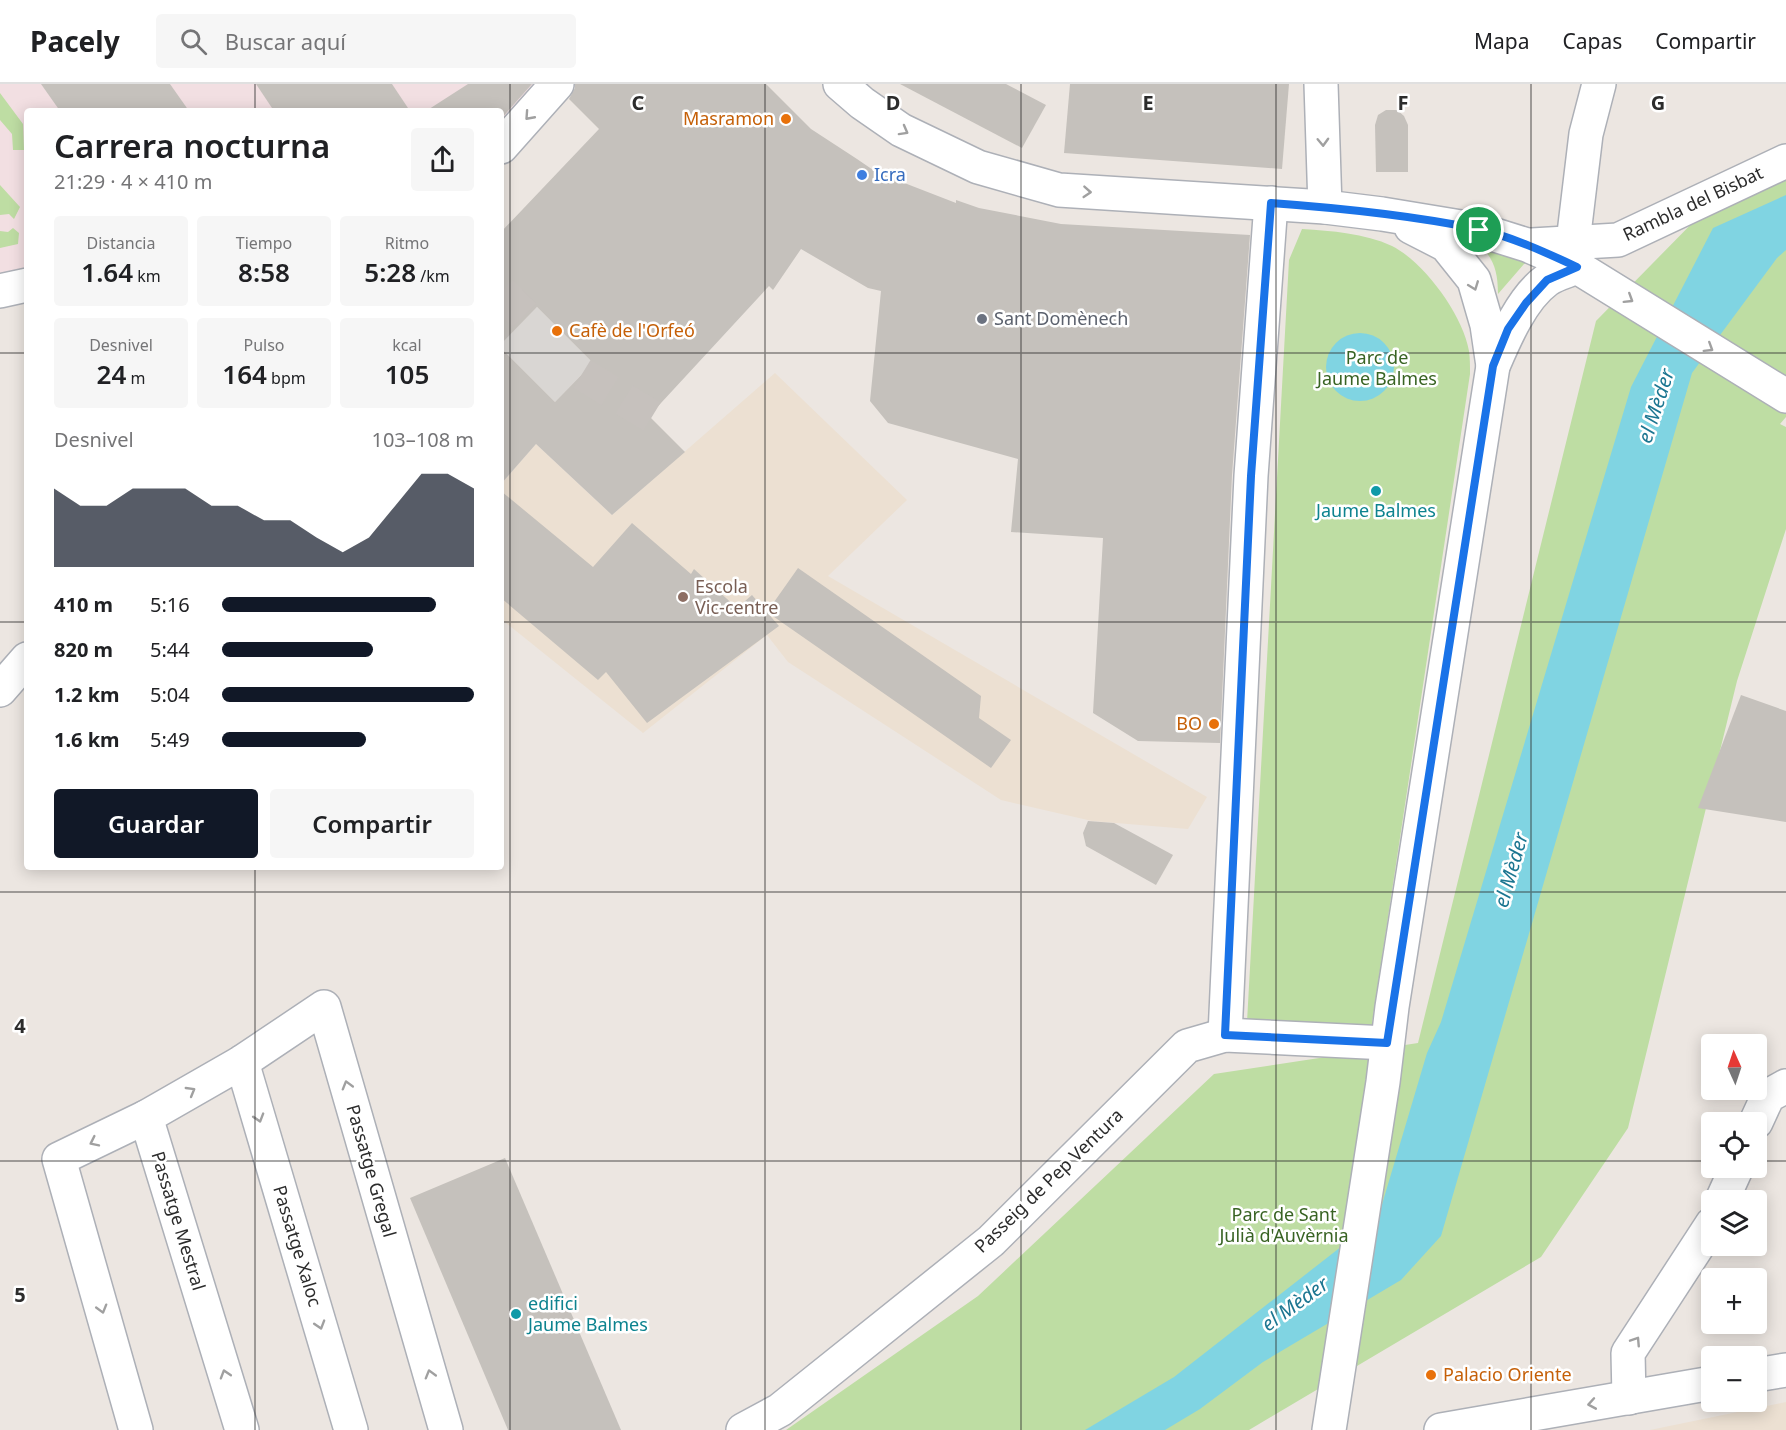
<!DOCTYPE html>
<html lang="es">
<head>
<meta charset="utf-8">
<style>
  :root { --surface:#fff; --page:#f6f6f6; --text:#202124; --muted:#757577; --line:#e0e0e0; --accent:#111827 }
  body { margin:0; font-family:"Noto Sans",sans-serif; background:var(--page); color:var(--text); height:100vh; display:flex; flex-direction:column; font-size:22px; white-space:nowrap }
  * { box-sizing:border-box; margin:0 }
  p { font-size:20px; color:var(--muted) }
  .icon { flex:none; width:33px; height:33px; fill:none; stroke:currentColor; stroke-width:2; stroke-linecap:round; stroke-linejoin:round }
  .map { position:relative; flex:1; overflow:hidden }
  .details { position:absolute; left:24px; top:24px; width:480px; height:762px; display:flex; flex-direction:column; background:var(--surface); border-radius:6px; box-shadow:0 3px 15px #0003 }
  .details>* { flex:none }
  .needle { width:39px; rotate:357deg }
  .tools { position:absolute; left:1701px; top:950px; display:grid; gap:12px }
  .tools a { display:grid; place-items:center; width:66px; height:66px; border-radius:6px; background:var(--surface); box-shadow:0 3px 15px #0003; font-size:30px }
  .pin { position:absolute; display:grid; place-items:center; width:51px; height:51px; color:#fff; margin:-26px; border:3px solid #fff; border-radius:50%; box-shadow:0 2px 6px #0007 }
  .round { display:grid; place-items:center; flex:none; width:63px; height:63px; border-radius:6px; background:var(--page) }
  .overview { display:flex; align-items:center; justify-content:space-between; height:102px; padding:0 30px }
  h1 { font-size:33px; font-weight:600; line-height:45px }
  .metrics { display:grid; grid-template-columns:repeat(3,1fr); gap:9px; height:102px; padding:6px 30px }
  .metrics div { display:grid; align-content:center; border-radius:6px; background:var(--page); text-align:center }
  .metrics b { font-size:26px; font-weight:600 }
  .metrics small { font-size:16px; font-weight:400 }
  .metrics p { font-size:16px }
  .chart { height:168px; padding:12px 30px }
  .chart p { display:flex; justify-content:space-between }
  .chart svg { width:100%; height:108px; margin-top:6px; fill:var(--accent); opacity:.7 }
  .action { display:flex; gap:12px; margin-top:auto; padding:12px 30px }
  .action a { flex:1; height:69px; border-radius:6px; background:var(--accent); color:#fff; font-size:24px; font-weight:600; line-height:69px; text-align:center }
  .action a+a { background:var(--page); color:var(--text) }
  ul { padding:0 30px; list-style:none; font-size:20px }
  li { display:grid; grid-template-columns:96px 72px 1fr; align-items:center; height:45px }
  li i { height:15px; border-radius:8px; background:var(--accent) }
  header { display:flex; align-items:center; gap:36px; box-sizing:border-box; height:84px; padding:0 30px; background:var(--surface); border-bottom:2px solid var(--line) }
  header strong { font-size:28px }
  nav { display:flex; gap:33px; margin-inline-start:auto; font-size:21px }
  .search { width:420px; height:54px; background:var(--page); display:flex; align-items:center; gap:15px; box-sizing:border-box; padding:0 21px; border-radius:6px; color:var(--muted); font-size:22px }
  .map>svg:first-child { display:block }
</style>
</head>
<body>
<header>
<strong>Pacely</strong>
<div class="search"><svg class="icon" aria-label="search" viewBox="0 0 24 24"><circle cx="10" cy="10" r="6"/><path d="M15 15l6 6"/></svg>Buscar aquí</div>
<nav><a>Mapa</a><a>Capas</a><a>Compartir</a></nav>
</header>
<div class="map">
<svg width="1786" height="1346" viewBox="0 0 1786 1346">
  <rect width="100%" height="100%" fill="#ece6e1"/>
  <g fill="#ece0d2">
    <polygon points="775,289 907,416 828,492 1207,713 1188,745 1092,737 1001,716 788,578 767,551 643,649 501,535 501,400 536,360 612,431"/>
    <polygon points="1786,1318 1786,1346 1650,1346"/>
  </g>
  <polygon fill="#f2dfe2" points="0,0 549,0 501,50 501,27 27,27 27,186 0,193"/>
  <g fill="#bedda3">
    <polygon points="0,9 23,40 24,66 13,66 12,50 0,36"/>
    <polygon points="1786,84 1786,333 1780,340 1786,343 1786,445 1737,597 1628,1044 1541,1173 1249,1346 786,1346 978,1212 1214,990 1418,959 1596,237 1708,123"/>
    <polygon points="0,101 20,123 14,135 9,130 0,131"/>
    <polygon points="13,144 19,149 18,160 0,164 0,147 8,148"/>
    <path d="M1302 145C1332 147 1364 149 1392 162 1424 178 1463 231 1469 267 1470 274 1470 282 1470 290L1371 946 1247 938 1289 176Z"/>
    <path d="M1473 154 1534 174 1524 180 1498 210C1498 183 1492 172 1473 154Z"/>
  </g>
  <polygon fill="#d9d6d3" points="537,223 593,279 555,318 501,264 501,259"/>
  <g fill="#80d4e2">
    <polygon points="1786,111 1786,166 1777,174 1692,289 1441,1152 1401,1196 1263,1278 1200,1325 1165,1346 1085,1346 1174,1293 1378,1134 1427,969 1441,938 1631,303 1713,144"/>
    <circle cx="1360" cy="283" r="34"/>
  </g>
  <g fill="#c5c1bc">
    <polygon points="41,0 170,0 189,27 60,27"/>
    <polygon points="256,0 392,0 410,27 274,27"/>
    <polygon points="468,0 532,0 501,35 501,27 426,27"/>
    <polygon points="575,0 766,0 811,45 857,75 876,88 956,119 956,116 979,124 1061,140 1250,151 1232,391 1220,659 1138,657 1093,629 1103,454 1011,448 1018,375 888,339 870,317 881,207 868,204 801,165 773,206 769,202 649,332 685,368 612,431 536,360 501,400 501,264 555,318 593,279 537,223 501,260 501,148 599,45 569,15 575,4"/>
    <polygon points="900,0 1006,0 1046,21 1022,64"/>
    <polygon points="1070,0 1289,0 1282,85 1064,69"/>
    <polygon points="1386,26 1397,26 1404,32 1408,41 1408,88 1376,88 1375,41 1378,31"/>
    <polygon points="501,407 593,483 632,439 691,490 694,485 737,524 752,511 779,542 647,639 606,588 598,596 501,514"/>
    <polygon points="798,484 981,612 979,634 1011,656 991,684 767,528"/>
    <polygon points="1741,611 1786,627 1786,738 1698,724"/>
    <polygon points="1088,737 1114,739 1173,771 1156,801 1086,762 1083,749"/>
    <polygon points="505,1074 621,1346 508,1346 410,1114"/>
  </g>
  <g fill="none" stroke-linecap="round" stroke-linejoin="round">
    <g stroke="#c6c1bd" stroke-width="33" stroke-dasharray="33 16" stroke-linecap="butt">
      <polyline points="501,208 527,234"/>
      <polyline points="582,290 656,335"/>
    </g>
    <defs>
      <g id="minor">
        <polyline points="840,0 862,19 901,46 978,83 1059,106 1325,123 1382,130 1479,146 1527,161 1577,183 1786,312"/>
        <polyline points="1321,0 1325,123"/>
        <polyline points="501,63 557,0"/>
        <polyline points="1411,143 1446,161 1474,196 1487,241 1493,282"/>
        <polyline points="1573,158 1586,50 1599,0"/>
        <polyline points="1532,161 1618,156 1786,77"/>
        <polyline points="0,207 27,201"/>
        <polyline points="0,606 27,575"/>
        <polyline points="1225,951 1251,392 1271,119"/>
        <polyline points="242,978 351,1346"/>
        <polyline points="1756,1038 1768,1012 1786,1002"/>
        <polyline points="1722,1116 1737,1083"/>
        <polyline points="1756,1291 1786,1286"/>
        <polyline points="1629,1314 1628,1269 1712,1140"/>
        <polyline points="136,1346 59,1075 146,1033"/>
        <polyline points="242,1346 146,1033 242,978 324,923 446,1346"/>
        <polyline points="743,1346 780,1326 991,1157 1187,962 1225,951 1387,959"/>
        <path d="M1329 1346 1383 998 1392 923 1493 282C1505 254 1522 214 1547 196 1555 190 1568 187 1577 183"/>
        <polyline points="1441,1346 1712,1299"/>
      </g>
    </defs>
    <use href="#minor" stroke="#adb0b7" stroke-width="36"/>
    <use href="#minor" stroke="#fff" stroke-width="33"/>
  </g>
  <defs><path id="oneway-chevron" d="M-2-3.5L2.5 0L-2 3.5" fill="none" stroke-width="1.6" stroke-linecap="round" stroke-linejoin="round" transform="scale(1.5)"/></defs>
  <g stroke="#a0a0a0">
    <use href="#oneway-chevron" transform="translate(529 32) rotate(132)"/>
    <use href="#oneway-chevron" transform="translate(904 47) rotate(29)"/>
    <use href="#oneway-chevron" transform="translate(1323 58) rotate(88)"/>
    <use href="#oneway-chevron" transform="translate(1087 108) rotate(4)"/>
    <use href="#oneway-chevron" transform="translate(1474 202) rotate(69)"/>
    <use href="#oneway-chevron" transform="translate(1629 215) rotate(32)"/>
    <use href="#oneway-chevron" transform="translate(1709 264) rotate(32)"/>
    <use href="#oneway-chevron" transform="translate(347 1001) rotate(-106)"/>
    <use href="#oneway-chevron" transform="translate(191 1007) rotate(-30)"/>
    <use href="#oneway-chevron" transform="translate(259 1034) rotate(73)"/>
    <use href="#oneway-chevron" transform="translate(94 1058) rotate(154)"/>
    <use href="#oneway-chevron" transform="translate(102 1225) rotate(74)"/>
    <use href="#oneway-chevron" transform="translate(320 1241) rotate(73)"/>
    <use href="#oneway-chevron" transform="translate(1636 1257) rotate(-57)"/>
    <use href="#oneway-chevron" transform="translate(225 1290) rotate(-107)"/>
    <use href="#oneway-chevron" transform="translate(430 1290) rotate(-106)"/>
    <use href="#oneway-chevron" transform="translate(1592 1320) rotate(170)"/>
  </g>
  <g fill="none" stroke-linecap="round" stroke-linejoin="round">
    <defs>
      <path id="route" d="M1271 119C1340 124 1410 131 1478 145 1512 153 1545 168 1577 183L1547 196 1526 219 1508 245 1493 282 1387 959 1225 951 1251 392Z"/>
    </defs>
    <use href="#route" stroke="#fff" stroke-width="12"/>
    <use href="#route" stroke="#1a73e8" stroke-width="8"/>
  </g>
  <path fill="none" stroke="#2c2c2c" stroke-width="1.5" stroke-opacity="0.55" d="M255 0V27M510 0V1346M765 0V1346M1021 0V1346M1276 0V1346M1531 0V1346M0 269H27M501 269H1786M0 538H27M501 538H1786M255 783V1346M0 808H1786M0 1077H1712M1756 1077H1786"/>
  <g fill="#e8710a" stroke="#fff" stroke-width="2">
    <circle cx="786" cy="35" r="6"/>
    <circle cx="557" cy="247" r="6"/>
    <circle cx="1214" cy="640" r="6"/>
    <circle cx="1431" cy="1291" r="6"/>
  </g>
  <circle fill="#3f7fe0" stroke="#fff" stroke-width="2" cx="862" cy="91" r="6"/>
  <circle fill="#6b7280" stroke="#fff" stroke-width="2" cx="982" cy="235" r="6"/>
  <g fill="#0f9aa8" stroke="#fff" stroke-width="2">
    <circle cx="1376" cy="407" r="6"/>
    <circle cx="516" cy="1230" r="6"/>
  </g>
  <circle fill="#8d6e63" stroke="#fff" stroke-width="2" cx="683" cy="513" r="6"/>
  <g text-anchor="middle" stroke-width="5" stroke-linejoin="round" paint-order="stroke">
    <g font-size="18" fill="#c56008" stroke="#fff" text-anchor="end">
      <text x="774" y="41">Masramon</text>
      <text x="569" y="253" text-anchor="start">Cafè de l'Orfeó</text>
      <text x="1202" y="646">BO</text>
      <text x="1443" y="1297" text-anchor="start">Palacio Oriente</text>
    </g>
    <g font-size="18" fill="#366cbe" stroke="#fff" text-anchor="start">
      <text x="874" y="97">Icra</text>
    </g>
    <g font-size="18" fill="#2c2c2c" stroke="#fff">
      <text transform="translate(1693 120) rotate(-25)" y="6">Rambla del Bisbat</text>
      <text transform="translate(371 1087) rotate(74)" y="6">Passatge Gregal</text>
      <text transform="translate(1049 1097) rotate(-44)" y="6">Passeig de Pep Ventura</text>
      <text transform="translate(178 1137) rotate(73)" y="6">Passatge Mestral</text>
      <text transform="translate(297 1162) rotate(73)" y="6">Passatge Xaloc</text>
    </g>
    <g font-size="18" fill="#5b616d" stroke="#fff" text-anchor="start">
      <text x="994" y="241">Sant Domènech</text>
    </g>
    <g font-size="18" fill="#386323" stroke="#fff">
      <text x="1377" y="280">Parc de<tspan x="1377" dy="21">Jaume Balmes</tspan></text>
      <text x="1284" y="1137">Parc de Sant<tspan x="1284" dy="21">Julià d'Auvèrnia</tspan></text>
    </g>
    <g font-size="18" fill="#0d838f" stroke="#fff">
      <text x="1376" y="433">Jaume Balmes</text>
      <text x="528" y="1226" text-anchor="start">edifici<tspan x="528" dy="21">Jaume Balmes</tspan></text>
    </g>
    <g font-size="18" fill="#785e54" stroke="#fff" text-anchor="start">
      <text x="695" y="509">Escola<tspan x="695" dy="21">Vic-centre</tspan></text>
    </g>
    <g font-size="20" font-style="italic" fill="#1c7691" stroke="#fff">
      <text transform="translate(1656 322) rotate(-72)" y="7">el Mèder</text>
      <text transform="translate(1511 786) rotate(-74)" y="7">el Mèder</text>
      <text transform="translate(1295 1220) rotate(-36)" y="7">el Mèder</text>
    </g>
  </g>
  <g font-size="20" text-anchor="middle" font-weight="bold" fill="#2c2c2c" stroke="#fff" stroke-width="5" stroke-linejoin="round" paint-order="stroke">
    <text x="638" y="26">C</text>
    <text x="893" y="26">D</text>
    <text x="1148" y="26">E</text>
    <text x="1403" y="26">F</text>
    <text x="1658" y="26">G</text>
    <text x="20" y="949">4</text>
    <text x="20" y="1218">5</text>
  </g>
</svg>
<div class="tools">
<a><svg class="needle" viewBox="-14 -14 28 28"><path d="M0-13l5 13h-10z" fill="#e53935"/><path d="M0 13l5-13h-10z" fill="#757577"/></svg></a>
<a><svg class="icon" aria-label="locate" viewBox="0 0 24 24"><circle cx="12" cy="12" r="6"/><path d="M12 2v4M12 18v4M2 12h4M18 12h4"/></svg></a>
<a><svg class="icon" aria-label="layers" viewBox="0 0 24 24"><path d="M12 4l9 5-9 5-9-5zM3 14l9 5 9-5"/></svg></a>
<a>+</a>
<a>−</a>
</div>
<div class="pin" style="left:1479px;top:146px;background:#1e9e55"><svg class="icon" aria-label="arrive" viewBox="0 0 24 24"><path d="M6 21V4h12l-3 4 3 4H6"/></svg></div>
<section class="details">
<div class="overview"><div><h1>Carrera nocturna</h1><p>21:29 · 4 × 410 m</p></div><a class="round"><svg class="icon" aria-label="share" viewBox="0 0 24 24"><path d="M12 15V3M7 8l5-5 5 5M5 13v7h14v-7"/></svg></a></div>
<div class="metrics">
<div><p>Distancia</p><b>1.64<small> km</small></b></div>
<div><p>Tiempo</p><b>8:58</b></div>
<div><p>Ritmo</p><b>5:28<small> /km</small></b></div>
</div>
<div class="metrics">
<div><p>Desnivel</p><b>24<small> m</small></b></div>
<div><p>Pulso</p><b>164<small> bpm</small></b></div>
<div><p>kcal</p><b>105</b></div>
</div>
<div class="chart"><p><span>Desnivel</span>103–108 m</p>
<svg viewBox="0 0 160 44" preserveAspectRatio="none"><path d="M0 44V12L10 19L20 19L30 12L40 12L50 12L60 19L70 19L80 25L90 25L100 32L110 38L120 32L130 19L140 6L150 6L160 12V44z"/></svg>
</div>
<ul>
<li><b>410 m</b>5:16<i style="width:85%"></i></li>
<li><b>820 m</b>5:44<i style="width:60%"></i></li>
<li><b>1.2 km</b>5:04<i style="width:100%"></i></li>
<li><b>1.6 km</b>5:49<i style="width:57%"></i></li>
</ul>
<div class="action"><a>Guardar</a><a>Compartir</a></div>
</section>
</div>
</body>
</html>
